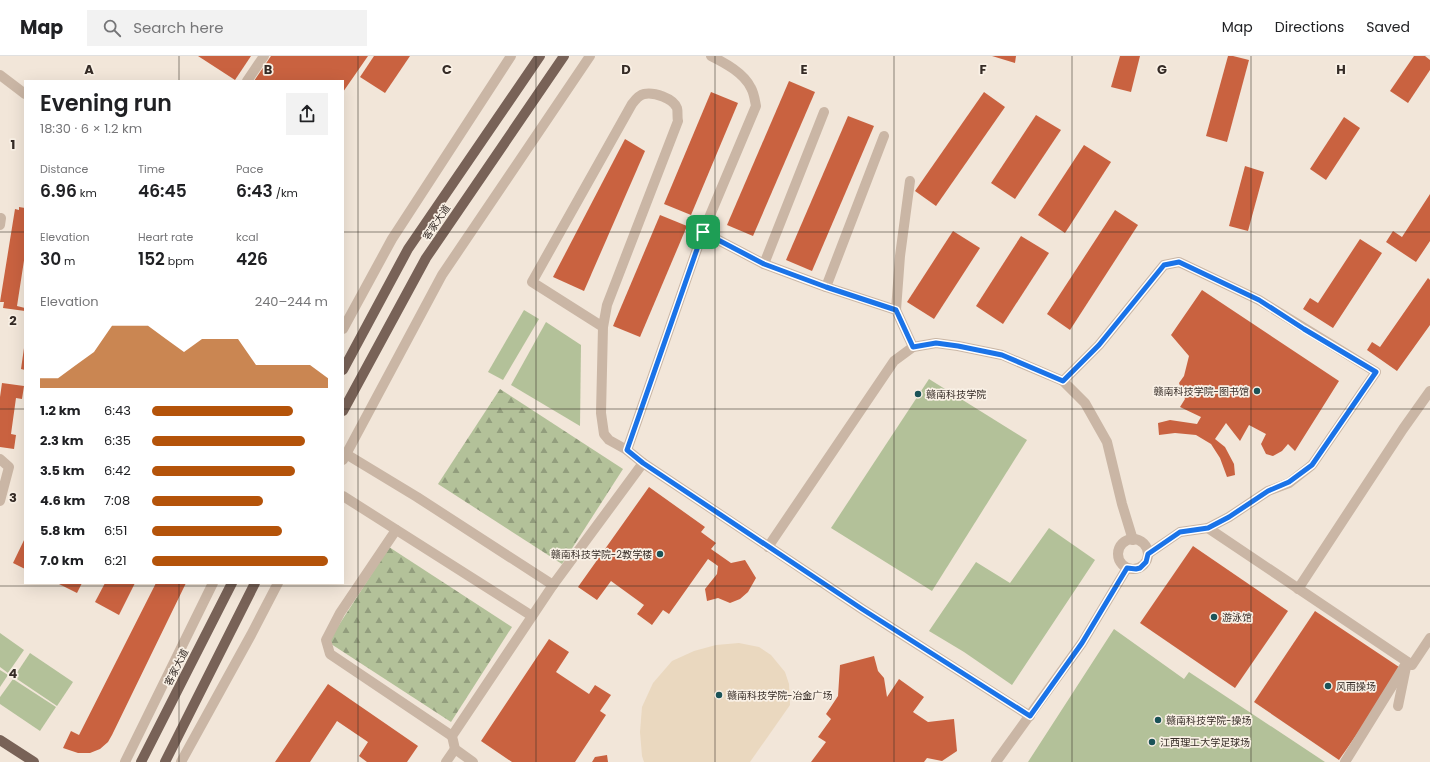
<!DOCTYPE html>
<html lang="en">
<head>
<meta charset="utf-8">
<style>
  :root { --surface:#fff; --page:#f2f2f2; --text:#202124; --muted:#757577; --line:#e0e0e0; --accent:#b45309 }
  body { margin:0; font-family:Poppins,"Noto Sans SC",sans-serif; background:var(--page); color:var(--text); height:100vh; display:flex; flex-direction:column; font-size:15px; white-space:nowrap }
  * { box-sizing:border-box; margin:0 }
  p { font-size:13px; color:var(--muted) }
  .icon { flex:none; width:22px; height:22px; fill:none; stroke:currentColor; stroke-width:2; stroke-linecap:round; stroke-linejoin:round }
  .map { position:relative; flex:1; overflow:hidden }
  .panel { position:absolute; left:24px; top:24px; width:320px; height:504px; display:flex; flex-direction:column; background:var(--surface); border-radius:0px; box-shadow:0 4px 16px #0002 }
  .panel>* { flex:none }
  .pin { position:absolute; display:grid; place-items:center; width:34px; height:34px; color:#fff; margin:-17px; border-radius:8px; box-shadow:0 2px 6px #0006 }
  .round { display:grid; place-items:center; flex:none; width:42px; height:42px; border-radius:0px; background:var(--page) }
  .head { display:flex; align-items:center; justify-content:space-between; height:68px; padding:0 16px }
  h1 { font-size:22px; font-weight:600; line-height:30px }
  .stats { display:grid; grid-template-columns:repeat(3,1fr); gap:6px; height:68px; padding:4px 16px }
  .stats div { display:grid; align-content:center }
  .stats b { font-size:17px; font-weight:600 }
  .stats small { font-size:11px; font-weight:400 }
  .stats p { font-size:11px }
  .chart { height:112px; padding:8px 16px }
  .chart p { display:flex; justify-content:space-between }
  .chart svg { width:100%; height:72px; margin-top:4px; fill:var(--accent); opacity:.7 }
  ul { padding:0 16px; list-style:none; font-size:13px }
  li { display:grid; grid-template-columns:64px 48px 1fr; align-items:center; height:30px }
  li i { height:10px; border-radius:5px; background:var(--accent) }
  header { display:flex; align-items:center; gap:24px; box-sizing:border-box; height:56px; padding:0 20px; background:var(--surface); border-bottom:1px solid var(--line) }
  header strong { font-size:19px }
  nav { display:flex; gap:22px; margin-inline-start:auto; font-size:14px }
  .search { width:280px; height:36px; background:var(--page); display:flex; align-items:center; gap:10px; box-sizing:border-box; padding:0 14px; border-radius:0px; color:var(--muted); font-size:15px }
  .map>svg:first-child { display:block }
</style>
</head>
<body>
<header>
<strong>Map</strong>
<div class="search"><svg class="icon" aria-label="search" viewBox="0 0 24 24"><circle cx="10" cy="10" r="6"/><path d="M15 15l6 6"/></svg>Search here</div>
<nav><a>Map</a><a>Directions</a><a>Saved</a></nav>
</header>
<div class="map">
<svg width="1430" height="706" viewBox="0 0 1430 706">
  <defs>
    <pattern id="forest-firs" width="22" height="20" patternUnits="userSpaceOnUse"><rect width="22" height="20" fill="#b3c199"/><path d="M5 1l3.5 6h-7zM16 11l3.5 6h-7z" fill="#929d7d"/></pattern>
  </defs>
  <rect width="100%" height="100%" fill="#f2e6d9"/>
  <g fill="url(#forest-firs)">
    <polygon points="500,333 623,413 562,508 438,428"/>
    <polygon points="389,491 512,571 451,666 328,586"/>
  </g>
  <g fill="#b3c199">
    <polygon points="524,254 539,263 503,324 488,316"/>
    <polygon points="546,266 581,289 580,370 511,329"/>
    <polygon points="929,323 1027,384 932,535 831,472"/>
    <polygon points="1049,472 1095,504 1012,629 964,596 929,575 976,506 1010,527"/>
    <polygon points="1114,573 1184,623 1189,616 1325,706 1028,706"/>
    <polygon points="0,577 24,594 8,617 0,611"/>
    <polygon points="30,597 73,626 57,650 14,621"/>
    <polygon points="0,614 8,619 0,631"/>
    <polygon points="13,623 56,651 40,675 0,648 0,641"/>
  </g>
  <polygon fill="#ead8bf" points="739,587 759,591 771,599 785,616 789,628 790,649 750,706 644,706 642,700 640,676 642,651 653,627 672,605 694,595 716,589"/>
  <g fill="#c96240">
    <polygon points="198,0 251,0 235,24"/>
    <polygon points="271,0 368,0 343,36 343,25 254,25"/>
    <polygon points="374,0 410,0 385,37 360,21"/>
    <polygon points="992,0 1016,0 1015,7"/>
    <polygon points="1120,0 1140,0 1131,36 1111,31"/>
    <polygon points="1228,0 1233,0 1249,4 1227,86 1206,80"/>
    <polygon points="1414,0 1425,0 1430,4 1430,14 1408,47 1390,35"/>
    <polygon points="789,25 815,36 753,180 727,169"/>
    <polygon points="711,36 738,47 691,159 664,148"/>
    <polygon points="984,36 1005,51 936,150 915,135"/>
    <polygon points="1036,59 1061,74 1015,143 991,127"/>
    <polygon points="848,60 874,70 812,215 786,204"/>
    <polygon points="1344,61 1360,72 1326,124 1310,113"/>
    <polygon points="625,83 645,95 584,235 553,221"/>
    <polygon points="1084,89 1111,106 1065,177 1038,159"/>
    <polygon points="1245,110 1264,116 1248,175 1229,170"/>
    <polygon points="1430,138 1430,185 1416,206 1386,186 1393,175 1402,181"/>
    <polygon points="19,151 25,152 25,198 17,250 25,252 25,255 3,252 4,246 0,246 15,153 19,154"/>
    <polygon points="1115,154 1138,169 1070,274 1047,258"/>
    <polygon points="660,159 687,170 640,281 613,270"/>
    <polygon points="953,175 980,192 934,263 907,246"/>
    <polygon points="1021,180 1049,197 1003,268 976,250"/>
    <polygon points="1360,183 1382,197 1333,272 1303,253 1310,242 1318,247"/>
    <polygon points="1428,222 1430,224 1430,269 1397,315 1367,294 1372,286 1380,291"/>
    <polygon points="1202,234 1339,325 1295,395 1288,388 1282,395 1273,400 1266,398 1261,388 1266,378 1249,369 1240,385 1226,367 1215,383 1225,391 1234,408 1235,419 1227,421 1220,402 1211,388 1196,379 1175,377 1159,379 1158,367 1170,364 1197,368 1201,361 1180,351 1185,343 1179,327 1184,320 1189,300 1171,279"/>
    <polygon points="24,292 25,292 25,314 21,313"/>
    <polygon points="2,327 24,330 22,343 16,342 11,378 16,379 14,393 0,391 0,341"/>
    <polygon points="649,431 705,471 701,476 716,487 711,493 731,507 745,504 756,522 748,536 740,543 730,547 718,542 707,545 705,533 717,518 718,510 708,503 669,558 663,554 652,569 637,558 644,549 611,525 597,544 578,531"/>
    <polygon points="25,482 25,513 13,507"/>
    <polygon points="1193,490 1288,555 1235,632 1140,567"/>
    <polygon points="57,527 82,527 77,537"/>
    <polygon points="105,527 135,527 119,559 95,546"/>
    <polygon points="156,527 186,527 112,679 108,686 100,693 90,697 78,697 63,692 71,675 79,679"/>
    <polygon points="1315,555 1402,613 1339,704 1254,646"/>
    <polygon points="549,583 569,596 556,616 589,638 595,629 611,639 600,655 606,659 575,706 512,706 481,685"/>
    <polygon points="874,600 878,615 884,622 887,641 899,623 924,641 913,656 928,666 954,663 957,695 942,705 927,702 924,706 811,706 826,686 818,681 831,663 826,658 838,640 840,609"/>
    <polygon points="328,628 418,690 407,706 367,706 359,700 368,686 337,665 310,706 275,706"/>
    <polygon points="607,699 608,706 592,706 595,701"/>
  </g>
  <g fill="none" stroke-linecap="round" stroke-linejoin="round">
    <g stroke="#cab6a5" stroke-width="10">
      <polyline points="0,19 25,38"/>
      <polyline points="247,25 264,0"/>
      <polyline points="0,169 1,162"/>
      <polyline points="703,176 764,208 826,231 896,254 913,291"/>
      <polyline points="764,208 824,56"/>
      <polyline points="826,231 884,80"/>
      <polyline points="896,254 900,200 910,125"/>
      <path d="M603 271 607 249 678 65C677 61 678 55 677 52 673 42 654 36 644 38 639 39 635 44 632 48L532 226 603 271 601 357 604 378 609 384 627 394 643 407"/>
      <polyline points="343,273 392,183 511,0"/>
      <polyline points="1063,325 1099,289 1164,209 1179,206 1259,244 1376,316 1312,409 1289,427 1268,435 1229,461 1208,472 1180,476 1148,498"/>
      <path d="M627 394 703 176 756 50C755 45 754 37 751 32 744 17 725 7 711 0"/>
      <polyline points="346,398 417,441 553,529"/>
      <polyline points="0,403 9,411 0,445"/>
      <polyline points="343,404 442,219 590,0"/>
      <polyline points="343,440 532,560"/>
      <polyline points="1208,472 1412,609 1430,582"/>
      <polyline points="396,474 340,557 326,584 330,598 452,680"/>
      <circle cx="1133" cy="498" r="15"/>
      <polyline points="768,491 894,305 913,291 936,287 958,290 1002,299 1063,325 1085,347 1107,386 1122,448 1133,484"/>
      <polyline points="1298,533 1403,373 1430,335"/>
      <polyline points="1398,650 1406,611"/>
      <polyline points="125,706 213,527"/>
      <polyline points="181,706 251,579 278,527"/>
      <polyline points="446,706 455,693"/>
      <polyline points="473,706 455,693 452,680 553,529 643,407 862,553 1030,660"/>
      <polyline points="996,706 1082,587 1127,512"/>
      <polyline points="1345,706 1407,606"/>
    </g>
    <g stroke="#786257" stroke-width="10">
      <polyline points="343,314 408,193 540,0"/>
      <polyline points="343,355 426,202 564,0"/>
      <polyline points="0,684 34,706"/>
      <polyline points="141,706 232,527"/>
      <polyline points="165,706 255,527"/>
    </g>
  </g>
  <g fill="none" stroke-linecap="round" stroke-linejoin="round">
    <defs>
      <polygon id="route" points="703,176 764,208 826,231 896,254 913,291 936,287 958,290 1002,299 1063,325 1099,289 1164,209 1179,206 1259,244 1304,273 1376,316 1312,409 1289,426 1268,435 1229,461 1208,472 1180,476 1148,498 1146,506 1140,512 1136,513 1127,512 1082,587 1030,660 862,553 643,407 627,394"/>
    </defs>
    <use href="#route" stroke="#fff" stroke-width="8"/>
    <use href="#route" stroke="#1a73e8" stroke-width="5"/>
  </g>
  <path fill="none" stroke="#352b26" stroke-width="1" stroke-opacity="0.55" d="M179 0V25M358 0V706M536 0V706M715 0V706M894 0V706M1072 0V706M1251 0V706M0 176H25M343 176H1430M0 353H25M343 353H1430M179 527V706M0 530H1430"/>
  <g fill="#1b5358" stroke="#f9f0e5" stroke-width="1.5">
    <circle cx="1257" cy="335" r="4"/>
    <circle cx="918" cy="338" r="4"/>
    <circle cx="660" cy="498" r="4"/>
    <circle cx="1214" cy="561" r="4"/>
    <circle cx="1328" cy="630" r="4"/>
    <circle cx="719" cy="639" r="4"/>
    <circle cx="1158" cy="664" r="4"/>
    <circle cx="1152" cy="686" r="4"/>
  </g>
  <g text-anchor="middle" stroke-width="3.5" stroke-linejoin="round" paint-order="stroke">
    <g font-size="10" fill="#352b26" stroke="#f9f0e5">
      <text transform="translate(436 166) rotate(-56)" y="4">客家大道</text>
      <text transform="translate(176 611) rotate(-63)" y="4">客家大道</text>
    </g>
    <g font-size="10" fill="#352b26" stroke="#f9f0e5" text-anchor="start">
      <text x="1249" y="339" text-anchor="end">赣南科技学院-图书馆</text>
      <text x="926" y="342">赣南科技学院</text>
      <text x="652" y="502" text-anchor="end">赣南科技学院-2教学楼</text>
      <text x="1222" y="565">游泳馆</text>
      <text x="1336" y="634">风雨操场</text>
      <text x="727" y="643">赣南科技学院-冶金广场</text>
      <text x="1166" y="668">赣南科技学院-操场</text>
      <text x="1160" y="690">江西理工大学足球场</text>
    </g>
  </g>
  <g font-size="13" text-anchor="middle" font-weight="bold" fill="#352b26" stroke="#f9f0e5" stroke-width="3.5" stroke-linejoin="round" paint-order="stroke">
    <text x="89" y="18">A</text>
    <text x="268" y="18">B</text>
    <text x="447" y="18">C</text>
    <text x="626" y="18">D</text>
    <text x="804" y="18">E</text>
    <text x="983" y="18">F</text>
    <text x="1162" y="18">G</text>
    <text x="1341" y="18">H</text>
    <text x="13" y="93">1</text>
    <text x="13" y="269">2</text>
    <text x="13" y="446">3</text>
    <text x="13" y="622">4</text>
  </g>
</svg>
<div class="pin" style="left:703px;top:176px;background:#1e9e55"><svg class="icon" aria-label="arrive" viewBox="0 0 24 24"><path d="M6 21V4h12l-3 4 3 4H6"/></svg></div>
<section class="panel">
<div class="head"><div><h1>Evening run</h1><p>18:30 · 6 × 1.2 km</p></div><a class="round"><svg class="icon" aria-label="share" viewBox="0 0 24 24"><path d="M12 15V3M7 8l5-5 5 5M5 13v7h14v-7"/></svg></a></div>
<div class="stats">
<div><p>Distance</p><b>6.96<small> km</small></b></div>
<div><p>Time</p><b>46:45</b></div>
<div><p>Pace</p><b>6:43<small> /km</small></b></div>
</div>
<div class="stats">
<div><p>Elevation</p><b>30<small> m</small></b></div>
<div><p>Heart rate</p><b>152<small> bpm</small></b></div>
<div><p>kcal</p><b>426</b></div>
</div>
<div class="chart"><p><span>Elevation</span>240–244 m</p>
<svg viewBox="0 0 160 44" preserveAspectRatio="none"><path d="M0 44V38L10 38L20 30L30 22L40 6L50 6L60 6L70 14L80 22L90 14L100 14L110 14L120 30L130 30L140 30L150 30L160 38V44z"/></svg>
</div>
<ul>
<li><b>1.2 km</b>6:43<i style="width:80%"></i></li>
<li><b>2.3 km</b>6:35<i style="width:87%"></i></li>
<li><b>3.5 km</b>6:42<i style="width:81%"></i></li>
<li><b>4.6 km</b>7:08<i style="width:63%"></i></li>
<li><b>5.8 km</b>6:51<i style="width:74%"></i></li>
<li><b>7.0 km</b>6:21<i style="width:100%"></i></li>
</ul>
</section>
</div>
</body>
</html>
